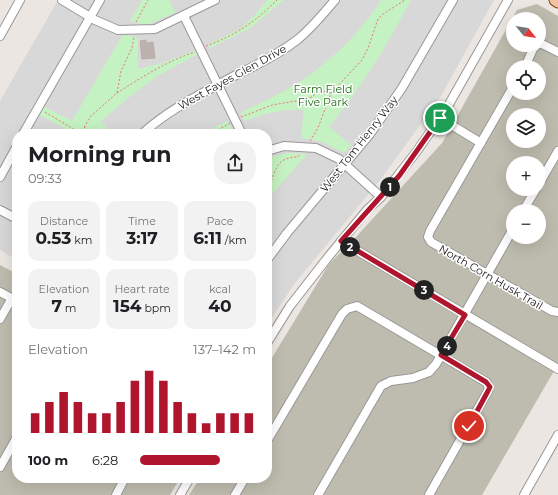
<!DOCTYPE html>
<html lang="en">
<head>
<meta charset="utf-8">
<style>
  :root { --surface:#fff; --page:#f2f2f2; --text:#202124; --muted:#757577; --accent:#af162e }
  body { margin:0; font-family:Montserrat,sans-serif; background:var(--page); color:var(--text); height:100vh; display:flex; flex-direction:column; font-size:15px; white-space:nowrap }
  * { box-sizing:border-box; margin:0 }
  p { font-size:13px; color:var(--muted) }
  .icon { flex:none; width:22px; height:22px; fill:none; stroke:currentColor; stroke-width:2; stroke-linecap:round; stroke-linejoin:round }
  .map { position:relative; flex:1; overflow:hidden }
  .drawer { position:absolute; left:12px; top:129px; width:260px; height:354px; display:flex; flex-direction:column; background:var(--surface); border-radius:16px; box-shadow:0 4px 16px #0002 }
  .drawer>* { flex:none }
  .needle { width:26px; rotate:120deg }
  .buttons { position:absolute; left:506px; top:12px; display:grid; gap:8px }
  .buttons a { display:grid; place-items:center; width:40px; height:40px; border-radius:50%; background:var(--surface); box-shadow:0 4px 16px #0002; font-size:20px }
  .pin { position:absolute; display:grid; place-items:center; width:34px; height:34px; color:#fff; margin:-17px; border:2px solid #fff; border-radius:50%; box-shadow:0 1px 4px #0007 }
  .km { position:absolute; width:20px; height:20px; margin:-10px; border-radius:50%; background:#222; color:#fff; font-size:11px; line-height:20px; text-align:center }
  .round { display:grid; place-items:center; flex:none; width:42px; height:42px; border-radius:16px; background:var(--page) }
  .head { display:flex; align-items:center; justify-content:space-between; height:68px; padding:0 16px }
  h1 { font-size:22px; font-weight:700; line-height:30px }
  .figures { display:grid; grid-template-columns:repeat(3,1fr); gap:6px; height:68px; padding:4px 16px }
  .figures div { display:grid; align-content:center; border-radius:10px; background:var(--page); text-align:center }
  .figures b { font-size:17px; font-weight:700 }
  .figures small { font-size:11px; font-weight:400 }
  .figures p { font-size:11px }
  .chart { height:112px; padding:8px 16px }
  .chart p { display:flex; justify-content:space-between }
  .chart svg { width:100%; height:72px; margin-top:4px; stroke:var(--accent); stroke-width:6 }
  ul { padding:0 16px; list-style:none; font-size:13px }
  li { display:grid; grid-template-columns:64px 48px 1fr; align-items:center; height:30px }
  li i { height:10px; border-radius:5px; background:var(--accent) }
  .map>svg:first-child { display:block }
</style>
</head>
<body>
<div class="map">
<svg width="558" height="495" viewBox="0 0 558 495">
  <rect width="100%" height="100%" fill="#ebe6e1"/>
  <polygon fill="#d9d8d8" points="58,0 494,0 441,96 381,179 295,283 267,325 267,134 17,134 17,260 0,250 0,101"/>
  <g fill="#bebcae" fill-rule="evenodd">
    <path d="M537 4 558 16V364L482 495H189L200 478H267V366L329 264 356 237 442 143 517 10ZM513 19H539V45H513ZM513 67H539V93H513ZM513 115H539V141H513ZM513 163H539V189H513ZM513 211H539V237H513Z"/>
    <polygon points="0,265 17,274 17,478 180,478 170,495 0,495"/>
  </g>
  <g fill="#c5f2c2">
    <polygon points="142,0 169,0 175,13 146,25 130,21"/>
    <polygon points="267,0 284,0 249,29 210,48 208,44 240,29 254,16"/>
    <path d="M381 0H411L382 52 353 96 329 127 351 145 344 153 323 142 301 138 304 110C281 109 266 113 245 121L241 113C258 104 276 96 293 86 325 67 362 32 381 0Z"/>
    <polygon points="123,34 138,38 138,69 162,63 196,50 198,54 159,75 133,94 101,121 112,134 65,134 68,130 38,114 43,106 72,121"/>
    <polygon points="227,121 232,128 221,134 202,134"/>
    <polygon points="288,153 307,154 300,162 267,200 267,158"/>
  </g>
  <polygon fill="#bbb2af" stroke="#bbaca6" points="146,40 146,43 153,42 155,58 142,59 140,41"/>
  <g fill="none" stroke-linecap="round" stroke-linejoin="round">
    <defs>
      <g id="minor">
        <polyline points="62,0 95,20 118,30 155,29 215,0"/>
        <polyline points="184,16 242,134"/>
        <polyline points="0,36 20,0"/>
        <polyline points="539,44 542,44 558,52"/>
        <polyline points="525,67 533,49 537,45"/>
        <polyline points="513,87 430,231 428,237 431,242 552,311 558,312"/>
        <polyline points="440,118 481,143"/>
        <polyline points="23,134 100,0"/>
        <path d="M142 134C170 108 205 92 238 74 259 64 279 54 297 40 311 29 323 14 335 0"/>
        <polyline points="267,151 284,146 316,148 339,159 381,197"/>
        <polyline points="0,177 17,146"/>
        <polyline points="539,184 558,151"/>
        <polyline points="0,210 17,219"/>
        <polyline points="523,211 536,189"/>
        <polyline points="341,241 558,369"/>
        <polyline points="267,260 287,233 370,134 402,88 453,0"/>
        <polyline points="0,292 17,301"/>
        <polyline points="0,319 12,298"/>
        <polyline points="267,343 290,306 329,256 367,210 381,197 417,151 448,106 508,0"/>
        <polyline points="267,441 342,314 347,309 357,306 486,382 489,387 488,391 429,495"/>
        <polyline points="0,467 17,437"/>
        <polyline points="116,495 125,478"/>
        <polyline points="180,495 190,478"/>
        <polyline points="235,495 245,478"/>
        <polyline points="318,495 381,386 391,381 413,378 429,372 436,364 513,229"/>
        <polyline points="524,495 558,435"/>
      </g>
      <polyline id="major" points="555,0 558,2"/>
    </defs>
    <use href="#minor" stroke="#989898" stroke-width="10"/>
    <use href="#major" stroke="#814a10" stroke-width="13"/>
    <g stroke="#e9757b" stroke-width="1" stroke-dasharray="2 2" stroke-linecap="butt">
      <polyline points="136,22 148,0"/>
      <path d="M206 46C236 35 255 22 277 0"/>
      <path d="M117 93C142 77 167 61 195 52"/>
      <polyline points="45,112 80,133"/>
      <polyline points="241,117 272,105 308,99 317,93 323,91 331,93"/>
      <polyline points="84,127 93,134"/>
      <polyline points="80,134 91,116 117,93 121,71 132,48 134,37"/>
      <polyline points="211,134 230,123"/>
      <polyline points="310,141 318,128 331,93 362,60 368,48 378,19 383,14 405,0"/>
      <path d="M267 192C276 174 273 157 298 157L299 155"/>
    </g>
    <use href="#minor" stroke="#fff" stroke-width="8"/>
    <use href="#major" stroke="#f0c2a1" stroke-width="11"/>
  </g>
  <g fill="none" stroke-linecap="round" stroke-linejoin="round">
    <defs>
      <polyline id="route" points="440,118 399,176 341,241 465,315 441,355 486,382 490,387 488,391 469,426"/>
    </defs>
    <use href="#route" stroke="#fff" stroke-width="8"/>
    <use href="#route" stroke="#af162e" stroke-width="5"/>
  </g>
  <g text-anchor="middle" stroke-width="3" stroke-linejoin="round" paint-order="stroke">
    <g font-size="11" fill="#1b1b1b" stroke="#fff">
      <text transform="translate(232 77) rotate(-29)" y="4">West Fayes Glen Drive</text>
      <text transform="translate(359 144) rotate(-52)" y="4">West Tom Henry Way</text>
      <text transform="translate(491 277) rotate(30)" y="4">North Corn Husk Trail</text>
    </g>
    <g font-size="11" fill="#1d6b17" stroke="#fff">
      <text x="323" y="93">Farm Field<tspan x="323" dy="13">Five Park</tspan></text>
    </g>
  </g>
</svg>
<div class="buttons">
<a><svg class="needle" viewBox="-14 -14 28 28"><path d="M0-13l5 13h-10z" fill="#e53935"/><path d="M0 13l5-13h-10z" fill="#757577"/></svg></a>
<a><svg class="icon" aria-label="locate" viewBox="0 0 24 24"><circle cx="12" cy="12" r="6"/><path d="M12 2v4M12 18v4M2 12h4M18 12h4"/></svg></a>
<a><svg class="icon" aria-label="layers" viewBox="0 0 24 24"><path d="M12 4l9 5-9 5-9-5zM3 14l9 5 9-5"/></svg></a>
<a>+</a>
<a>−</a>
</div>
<div class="pin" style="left:440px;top:118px;background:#1e9e55"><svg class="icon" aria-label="arrive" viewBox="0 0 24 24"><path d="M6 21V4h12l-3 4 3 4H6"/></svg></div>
<div class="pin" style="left:469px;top:426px;background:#d93025"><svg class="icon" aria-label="check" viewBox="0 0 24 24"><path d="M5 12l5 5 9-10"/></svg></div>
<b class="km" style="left:390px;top:187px">1</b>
<b class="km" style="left:350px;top:247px">2</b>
<b class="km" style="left:424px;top:290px">3</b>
<b class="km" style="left:447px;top:346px">4</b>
<section class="drawer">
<div class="head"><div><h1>Morning run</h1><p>09:33</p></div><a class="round"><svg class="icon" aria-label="share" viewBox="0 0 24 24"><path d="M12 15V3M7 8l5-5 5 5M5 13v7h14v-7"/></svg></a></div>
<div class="figures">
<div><p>Distance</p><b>0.53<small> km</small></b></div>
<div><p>Time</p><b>3:17</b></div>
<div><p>Pace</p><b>6:11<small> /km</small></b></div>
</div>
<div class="figures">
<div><p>Elevation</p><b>7<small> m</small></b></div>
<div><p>Heart rate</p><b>154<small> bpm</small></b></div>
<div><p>kcal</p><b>40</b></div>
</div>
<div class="chart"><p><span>Elevation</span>137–142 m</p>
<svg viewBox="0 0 160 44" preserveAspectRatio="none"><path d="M5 44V32M15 44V25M25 44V19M35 44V25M45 44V32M55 44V32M65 44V25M75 44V12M85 44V6M95 44V12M105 44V25M115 44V32M125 44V38M135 44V32M145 44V32M155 44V32"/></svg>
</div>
<ul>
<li><b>100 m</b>6:28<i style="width:69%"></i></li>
</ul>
</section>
</div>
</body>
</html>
